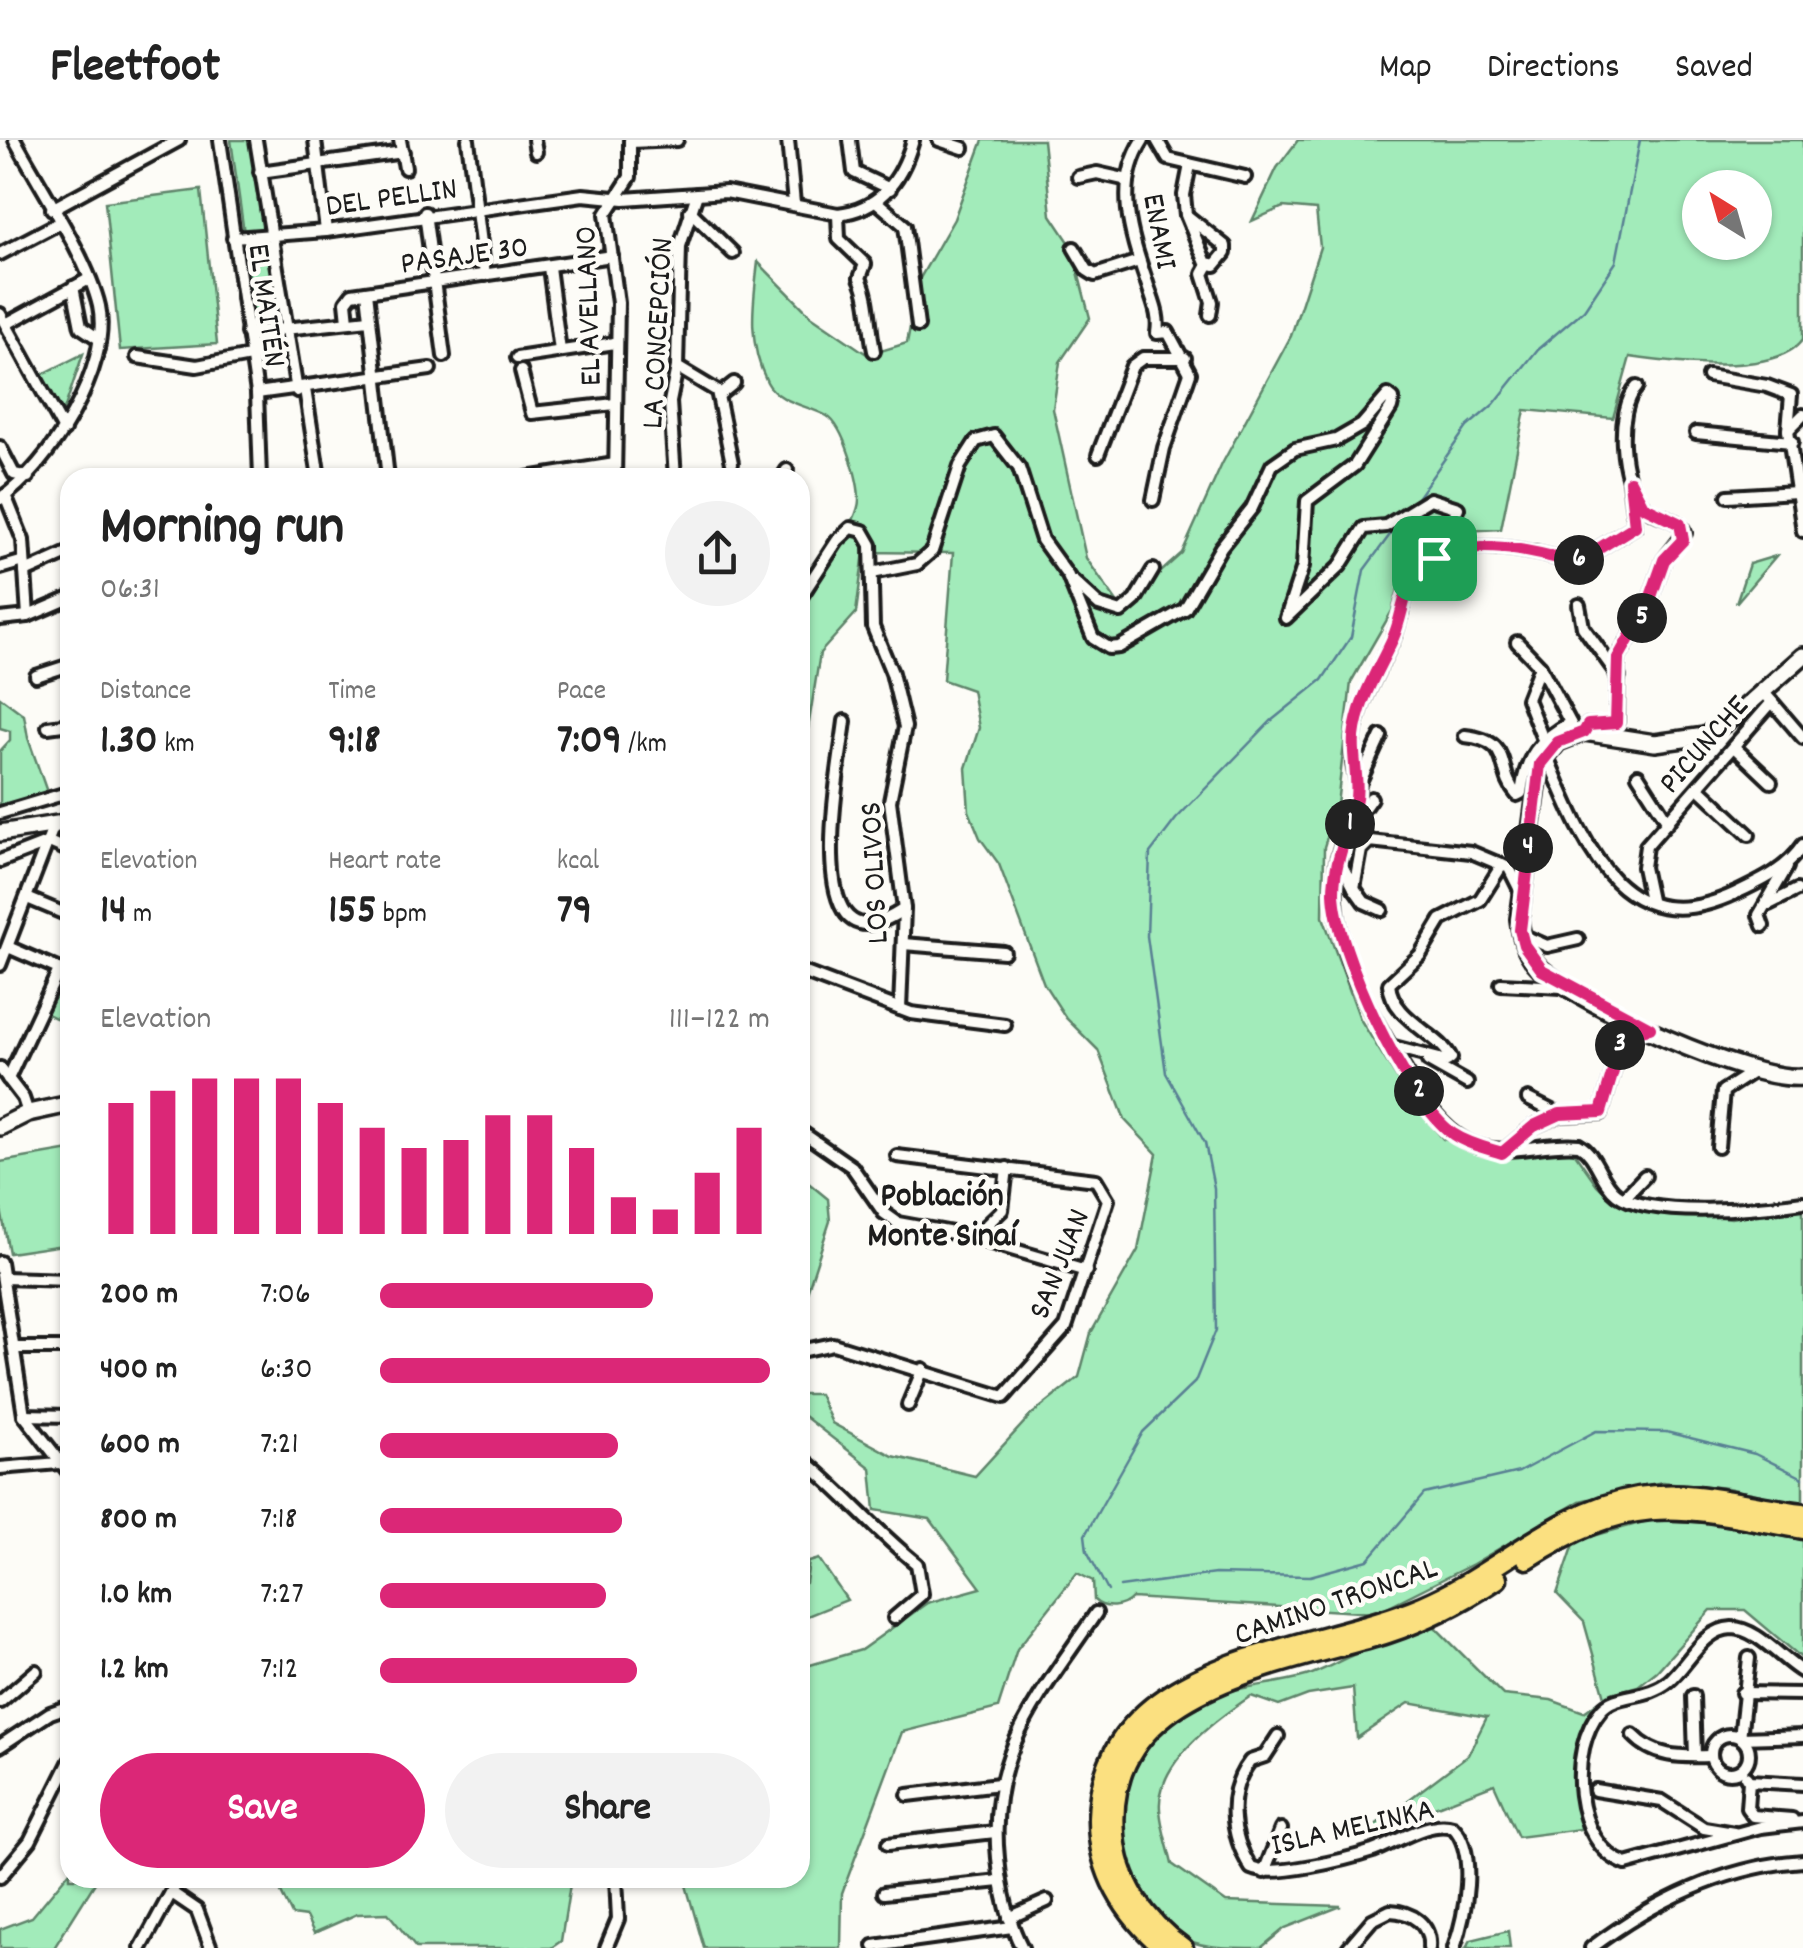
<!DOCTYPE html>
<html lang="en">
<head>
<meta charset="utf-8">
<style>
  :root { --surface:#fff; --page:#f2f2f2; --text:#222; --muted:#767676; --line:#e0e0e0; --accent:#db2777 }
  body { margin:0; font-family:Dekko,sans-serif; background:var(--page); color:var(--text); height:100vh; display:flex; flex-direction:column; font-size:38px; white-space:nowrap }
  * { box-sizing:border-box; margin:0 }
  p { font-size:32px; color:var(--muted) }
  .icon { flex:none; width:55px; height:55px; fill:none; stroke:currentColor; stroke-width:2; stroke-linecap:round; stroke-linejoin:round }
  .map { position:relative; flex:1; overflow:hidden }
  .panel { position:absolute; left:60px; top:328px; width:750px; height:1420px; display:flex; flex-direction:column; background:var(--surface); border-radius:30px; box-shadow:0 2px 8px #0004 }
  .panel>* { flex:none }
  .needle { width:65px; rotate:323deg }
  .buttons { position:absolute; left:1682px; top:30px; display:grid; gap:20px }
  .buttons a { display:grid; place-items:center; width:90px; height:90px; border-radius:50%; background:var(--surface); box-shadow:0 2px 8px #0004; font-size:50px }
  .pin { position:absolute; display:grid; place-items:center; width:85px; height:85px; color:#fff; margin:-42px; border-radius:20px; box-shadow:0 5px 15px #0006 }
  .km { position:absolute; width:50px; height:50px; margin:-25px; border-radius:50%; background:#222; color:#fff; font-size:28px; line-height:50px; text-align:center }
  .round { display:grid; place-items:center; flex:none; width:105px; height:105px; border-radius:52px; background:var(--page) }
  .summary { display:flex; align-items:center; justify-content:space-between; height:170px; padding:0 40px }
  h1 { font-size:55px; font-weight:800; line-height:75px }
  .metrics { display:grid; grid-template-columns:repeat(3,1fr); gap:15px; height:170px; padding:10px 40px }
  .metrics div { display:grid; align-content:center }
  .metrics b { font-size:42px; font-weight:800 }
  .metrics small { font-size:28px; font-weight:400 }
  .metrics p { font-size:28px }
  .chart { height:280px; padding:20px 40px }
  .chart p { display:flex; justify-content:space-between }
  .chart svg { width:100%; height:180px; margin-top:10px; stroke:var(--accent); stroke-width:6 }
  .cta { display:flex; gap:20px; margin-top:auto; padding:20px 40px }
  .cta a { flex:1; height:115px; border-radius:60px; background:var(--accent); color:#fff; font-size:40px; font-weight:800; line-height:115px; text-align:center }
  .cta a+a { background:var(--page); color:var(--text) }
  ul { padding:0 40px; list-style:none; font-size:32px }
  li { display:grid; grid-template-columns:160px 120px 1fr; align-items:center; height:75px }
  li i { height:25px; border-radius:12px; background:var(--accent) }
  header { display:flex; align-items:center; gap:60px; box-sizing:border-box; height:140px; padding:0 50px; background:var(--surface); border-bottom:2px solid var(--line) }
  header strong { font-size:48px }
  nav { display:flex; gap:55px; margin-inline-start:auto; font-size:35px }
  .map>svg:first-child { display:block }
</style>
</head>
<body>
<header>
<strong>Fleetfoot</strong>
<nav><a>Map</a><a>Directions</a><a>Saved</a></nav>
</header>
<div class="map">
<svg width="1803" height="1808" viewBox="0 0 1803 1808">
  <rect width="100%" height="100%" fill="#fdfcf7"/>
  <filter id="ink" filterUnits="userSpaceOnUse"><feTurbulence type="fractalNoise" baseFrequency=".01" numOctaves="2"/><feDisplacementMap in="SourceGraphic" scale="20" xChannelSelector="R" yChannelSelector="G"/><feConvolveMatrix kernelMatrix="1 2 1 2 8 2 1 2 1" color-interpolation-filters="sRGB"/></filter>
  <g filter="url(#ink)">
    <g fill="#a2ebba" stroke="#5f846b" stroke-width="2.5" fill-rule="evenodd">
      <polygon points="231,0 250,0 266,93 244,93"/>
      <path d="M983 0H1043L1051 75 1071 105 1090 178 1060 222 1053 269 1086 418 1121 468 1182 413 1222 324 1291 196 1320 107 1316 70 1283 67 1252 81 1277 28 1298 0H1803V199C1777 237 1670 223 1630 217L1613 278 1525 270 1501 389 1443 392 1410 407 1392 471 1351 542 1337 665 1324 707 1323 777 1360 879 1408 956 1443 999 1499 1015 1571 1008 1597 1045 1616 1063 1731 1078 1803 1067V1364L1727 1348 1662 1342 1580 1361 1473 1424 1375 1473 1132 1458C1123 1468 1104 1470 1094 1460L1093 1441 1077 1433 1017 1509 998 1568 902 1592 842 1753 841 1808H704L684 1738H800V1528L861 1510 927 1463 981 1448 930 1379 875 1370 871 1328 800 1273V1254H819L832 1283 893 1316 975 1336 1031 1275 1079 1237 1091 1193 1138 1110 1157 1014 1125 980 1098 910 1066 878 1044 844 999 724 980 698 969 671 966 628 979 588 972 550 943 540 953 413 864 412 856 473 820 513 800 639V458C816 443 859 381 859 360 859 341 844 286 827 276 809 266 777 262 767 242 747 202 753 164 758 122L811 176 868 215 907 203 919 140 954 79ZM1700 48H1755V102H1700Z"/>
      <polygon points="201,50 217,204 120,210 105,62"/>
      <polygon points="267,107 279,183 255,185 246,112"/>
      <polygon points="83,214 61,279 37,237"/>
      <polygon points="1776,416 1736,463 1749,424"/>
      <polygon points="0,557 24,575 28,598 47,652 7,667 0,666 0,611 10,600 10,591 0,588"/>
      <polygon points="51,851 70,860 70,885 41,871"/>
      <polygon points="70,1010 70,1104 9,1113 0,1064 0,1022"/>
      <polygon points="800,1036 828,1059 830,1081 800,1174"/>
      <path d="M1651 1380 1708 1383 1803 1400V1519L1745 1470H1711L1657 1531 1638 1546 1612 1553 1592 1578 1573 1638 1581 1689 1518 1697 1494 1644 1362 1695 1468 1615 1487 1577 1409 1563 1357 1598 1353 1548 1308 1555 1279 1566 1251 1556C1218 1578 1156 1622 1160 1669 1161 1687 1168 1706 1172 1724L1226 1762 1341 1766 1285 1788 1261 1808C1196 1808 1171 1808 1137 1746 1104 1684 1128 1602 1189 1567 1225 1546 1267 1547 1306 1536 1323 1531 1338 1521 1355 1514 1381 1504 1408 1496 1434 1486L1503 1555 1551 1560 1584 1572 1605 1557 1584 1482 1557 1454 1575 1401Z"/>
      <polygon points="819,1419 847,1460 800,1479 800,1446 806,1443 809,1422"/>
      <polygon points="70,1731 70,1738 98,1738 54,1808 0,1808 0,1789 32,1777"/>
      <polygon points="274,1738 571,1738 561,1801 551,1808 416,1808 388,1773 357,1774 314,1793 306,1777 292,1775"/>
      <polygon points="1508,1791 1510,1808 1466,1808 1471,1800"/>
    </g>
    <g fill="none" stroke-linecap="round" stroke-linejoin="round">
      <g stroke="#598093" stroke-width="2.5">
        <polyline points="1417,358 1467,287 1494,264 1538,209 1584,170 1616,122 1640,0"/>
        <polyline points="1120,1447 1215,1434 1310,1436 1368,1420 1424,1354 1519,1332 1596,1291 1666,1292 1755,1314 1803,1338"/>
        <polyline points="1108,1451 1087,1411 1085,1395 1143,1292 1195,1242 1216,1190 1214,1048 1205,1003 1166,933 1147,796 1150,713 1176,679 1271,581 1322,540 1351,497 1364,430 1395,388"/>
      </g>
      <defs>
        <g id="street">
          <polyline points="220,0 257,253 260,338"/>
          <polyline points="256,0 297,251"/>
          <polyline points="315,0 326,91"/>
          <polyline points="400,0 405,28"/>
          <polyline points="468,0 485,135"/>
          <polyline points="534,0 536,12"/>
          <polyline points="788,0 794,64"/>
          <polyline points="850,0 854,32 890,49"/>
          <polyline points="939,0 963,8"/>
          <path d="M1143 0C1113 47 1132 98 1148 146 1153 162 1160 176 1157 193L1168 192 1190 233 1164 308 1153 360"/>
          <polyline points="1157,0 1168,19 1245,37"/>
          <polyline points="631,2 677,0"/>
          <polyline points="260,32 403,12"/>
          <polyline points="1078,37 1097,33 1128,40"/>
          <polyline points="877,62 905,86 918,186"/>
          <polyline points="52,69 179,0"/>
          <polyline points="690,71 733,113"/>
          <polyline points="425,73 444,216"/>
          <path d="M838 74 839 99 865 124 860 138C870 158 869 187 874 211"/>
          <polyline points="1186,75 1206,123 1215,125 1225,113 1225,106 1186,75 1184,55 1190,25"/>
          <path d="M233 98 326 91 583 55 624 59 726 52 838 74C880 69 902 40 913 0"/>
          <polyline points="1074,108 1087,130 1095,135 1139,121"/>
          <polyline points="0,114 59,83"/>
          <polyline points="1208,125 1203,134 1212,162 1210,175"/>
          <polyline points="549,127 560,211"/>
          <polyline points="73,147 81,187 99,199"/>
          <polyline points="367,152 388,338"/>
          <polyline points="0,174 64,290"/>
          <polyline points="348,181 346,162 352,154 612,116"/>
          <polyline points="8,183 89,139"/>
          <polyline points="247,193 369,180"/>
          <polyline points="137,217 197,226 250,216"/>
          <polyline points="517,218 615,203"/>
          <polyline points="677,227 717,251 732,323"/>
          <polyline points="521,231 532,273 615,264"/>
          <polyline points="1708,236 1767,246 1791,255 1788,290 1803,391"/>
          <polyline points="305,249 319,338"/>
          <polyline points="257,253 430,229"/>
          <polyline points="719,255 734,243"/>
          <polyline points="1788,290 1803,275"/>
          <polyline points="1696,293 1792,302"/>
          <polyline points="0,307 14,334 28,337"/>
          <polyline points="1098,315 1132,226 1143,218 1185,218"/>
          <polyline points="527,338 615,324"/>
          <polyline points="615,338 618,163 606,74 630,37 630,0"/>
          <polyline points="675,338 670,262 677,227 680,106 697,54"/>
          <polyline points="782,338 787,330"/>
          <path d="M1629 341 1635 386 1582 419 1572 422C1530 410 1472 397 1431 419 1402 435 1405 472 1393 499 1375 539 1350 574 1353 620 1353 630 1358 640 1358 650 1356 676 1341 698 1337 723 1327 797 1365 867 1404 928 1421 955 1438 987 1468 1002 1506 1020 1540 1001 1579 1005 1597 1015 1600 1041 1617 1054 1650 1079 1762 1068 1803 1062"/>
          <polyline points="5,355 23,400 28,476"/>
          <polyline points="1728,356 1797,352"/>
          <path d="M0 359C49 326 112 228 99 166 88 118 39 45 15 0"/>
          <polyline points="0,428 24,421"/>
          <polyline points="25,432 70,412"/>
          <polyline points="872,433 917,424 932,411 960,326 976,301 994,296 1019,328 1042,400 1068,436 1093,498 1109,508 1119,507 1185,469 1221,407 1252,368 1272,325 1295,309 1336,300 1362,285 1388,255 1393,259 1391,268 1355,325 1307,361 1303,426 1286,478 1340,426 1364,388 1386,386 1430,359 1458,368 1433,418"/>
          <polyline points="1073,441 1099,465 1121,472 1135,460 1153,430"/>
          <polyline points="800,458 837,401 851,388 863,391 871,405 873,487 892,533 905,587 890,661 904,769 900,869"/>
          <polyline points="1579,465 1583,487 1619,537"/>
          <polyline points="0,479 28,476 70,458"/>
          <polyline points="1517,502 1540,526 1573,588"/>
          <polyline points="1540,526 1527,559 1542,597"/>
          <polyline points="36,536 70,525"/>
          <polyline points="1767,556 1803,598"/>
          <path d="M845 581C840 626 796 842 904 769"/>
          <polyline points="48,587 70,584"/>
          <path d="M1584 592 1588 585 1610 586 1617 581 1618 518 1648 465 1664 420 1685 393C1678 375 1654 378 1642 364 1620 341 1615 270 1637 247"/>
          <path d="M1465 596C1515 601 1495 630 1517 655L1521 653C1526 617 1538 600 1570 583"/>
          <polyline points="1734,607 1771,642"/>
          <path d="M1546 614C1582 698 1619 808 1736 753 1763 740 1786 730 1803 705"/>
          <polyline points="1638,635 1668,682"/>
          <polyline points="1358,646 1381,596"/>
          <polyline points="1700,649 1749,695"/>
          <polyline points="0,673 70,652"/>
          <polyline points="1354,682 1371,658"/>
          <polyline points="1338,718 1354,748 1361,710 1370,701 1471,712 1509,728 1522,754"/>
          <polyline points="0,721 49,702 70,711"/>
          <polyline points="1354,748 1364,762 1382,770"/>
          <polyline points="27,758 70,776"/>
          <polyline points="1650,760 1643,727 1646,706 1772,562"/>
          <polyline points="1769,764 1797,750"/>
          <polyline points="1763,786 1759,775 1787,727"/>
          <polyline points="1522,795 1547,806 1578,799"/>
          <polyline points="903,804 1004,812"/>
          <polyline points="8,807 70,834"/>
          <polyline points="0,825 54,685"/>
          <polyline points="800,831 911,873 1005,885"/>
          <polyline points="1501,844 1562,847"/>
          <path d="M1390 906 1447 921 1451 918C1440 894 1392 880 1389 844L1420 815 1441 780 1480 760 1502 725"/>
          <polyline points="1428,921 1467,943"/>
          <polyline points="0,928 23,958 28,973"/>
          <polyline points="8,939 59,830"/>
          <polyline points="1528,959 1560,975"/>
          <polyline points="800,991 852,1027 884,1073 898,1083 964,1095 1086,1131"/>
          <polyline points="1718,1007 1723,951 1751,933"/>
          <polyline points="1503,1012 1534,986 1560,975 1601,973 1624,894 1644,889"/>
          <polyline points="1624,1058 1645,1036"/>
          <polyline points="973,1098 1002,1070 1007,1028"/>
          <polyline points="0,1122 24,1275 70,1334"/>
          <polyline points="3,1138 70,1140"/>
          <polyline points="14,1208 70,1208"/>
          <polyline points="800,1211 833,1204 1004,1257 1066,1187 1108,1060 1096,1040 897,1016"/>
          <polyline points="908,1265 923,1229"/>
          <polyline points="24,1275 70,1276"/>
          <path d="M800 1317C842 1350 875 1391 917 1424L922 1454 894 1478"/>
          <polyline points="0,1328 59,1323"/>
          <polyline points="1749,1518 1740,1598 1803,1596"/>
          <path d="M1803 1532C1782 1520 1757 1488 1732 1488 1703 1489 1689 1524 1669 1541 1646 1560 1616 1552 1601 1570 1567 1609 1573 1705 1626 1724L1761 1687 1803 1682"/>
          <polyline points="1742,1553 1803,1554"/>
          <polyline points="1693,1556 1695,1616"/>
          <polyline points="0,1562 36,1531"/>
          <circle cx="1730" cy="1614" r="19"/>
          <path d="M1633 1595C1655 1618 1680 1617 1710 1616"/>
          <path d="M1278 1596 1265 1616 1250 1621C1226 1652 1230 1695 1251 1728 1273 1738 1348 1719 1373 1711 1395 1703 1430 1679 1453 1687 1478 1712 1465 1777 1454 1808"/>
          <polyline points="0,1606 50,1573 70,1566"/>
          <polyline points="1746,1637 1749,1641 1803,1644"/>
          <polyline points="1749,1641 1747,1668 1753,1676 1792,1679"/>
          <polyline points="1595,1650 1662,1661 1704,1688 1734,1693"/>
          <polyline points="908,1655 999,1644"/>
          <polyline points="888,1704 995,1692"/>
          <polyline points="1264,1732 1281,1689"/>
          <polyline points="0,1737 30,1701 70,1621"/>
          <polyline points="228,1738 229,1738"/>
          <polyline points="172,1753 197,1770 211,1808"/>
          <polyline points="884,1753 1000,1741"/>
          <polyline points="1009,1778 1047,1761"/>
          <polyline points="874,1806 1012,1787"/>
          <polyline points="141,1808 179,1738"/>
          <polyline points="606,1808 618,1779 616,1738"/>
          <path d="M1022 1808C1007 1779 1001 1750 998 1718 987 1612 1040 1557 1096 1473"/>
          <path d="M1348 1808 1372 1780 1390 1771C1412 1772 1431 1784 1429 1808"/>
          <path d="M1591 1808C1654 1761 1725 1726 1803 1721"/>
        </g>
        <g id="secondary">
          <path d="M1803 516 1735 576 1705 596 1655 603 1584 592 1558 602 1540 624 1519 779C1521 797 1526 815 1540 828 1581 865 1750 943 1803 937"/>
          <polyline points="0,693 70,682"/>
          <polyline points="0,987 28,973 70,964"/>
        </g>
        <g id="primary">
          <path d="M1527 1419C1636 1349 1684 1367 1803 1389"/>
          <path d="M1164 1808C1124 1775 1097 1731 1098 1677 1102 1517 1311 1513 1422 1466 1497 1435 1556 1370 1638 1357 1695 1348 1746 1366 1803 1373"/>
          <path d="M1183 1808C1145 1781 1118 1742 1115 1694 1102 1545 1282 1526 1388 1493 1427 1480 1462 1462 1497 1439"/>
        </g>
      </defs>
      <use href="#street" stroke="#1c1c1c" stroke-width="18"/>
      <use href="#secondary" stroke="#1c1c1c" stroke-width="22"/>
      <use href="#primary" stroke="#1c1c1c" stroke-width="25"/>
      <use href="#street" stroke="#fdfcf7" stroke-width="10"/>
      <use href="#secondary" stroke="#fdfcf7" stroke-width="15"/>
      <use href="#primary" stroke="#fbe080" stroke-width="18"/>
    </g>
  </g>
  <g fill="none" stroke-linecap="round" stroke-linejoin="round" filter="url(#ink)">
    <defs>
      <path id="route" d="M1630 341 1643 366 1680 384 1683 400 1664 420 1648 465 1618 518 1616 583 1588 585 1584 592 1558 602 1540 624 1520 790 1524 805 1542 830 1650 888 1624 894 1601 972 1560 974 1534 986 1502 1013C1486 1008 1468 1004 1453 994 1406 960 1335 810 1334 752 1334 721 1348 694 1355 664 1360 642 1352 620 1354 597 1358 560 1378 531 1393 498 1405 472 1403 435 1431 419 1473 397 1530 410 1572 422L1582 419 1635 386Z"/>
    </defs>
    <use href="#route" stroke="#fff" stroke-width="20"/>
    <use href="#route" stroke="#db2777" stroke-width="12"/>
  </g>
  <g text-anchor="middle" stroke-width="9" stroke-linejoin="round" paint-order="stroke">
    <g font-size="32" fill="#1c1c1c" stroke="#fdfcf7">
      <text transform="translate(391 55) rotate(-8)" y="11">DEL PELLIN</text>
      <text transform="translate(1162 91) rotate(79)" y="11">ENAMI</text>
      <text transform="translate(464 113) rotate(-8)" y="11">PASAJE 30</text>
      <text transform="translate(269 165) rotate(82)" y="11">EL MAITÉN</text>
      <text transform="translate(586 166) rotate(-92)" y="11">EL AVELLANO</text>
      <text transform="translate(655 193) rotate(-87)" y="11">LA CONCEPCIÓN</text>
      <text transform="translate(1702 603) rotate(-49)" y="11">PICUNCHE</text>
      <text transform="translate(872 733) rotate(-93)" y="11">LOS OLIVOS</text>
      <text transform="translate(1057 1123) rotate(-68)" y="11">SAN JUAN</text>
      <text transform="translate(1335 1459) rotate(-19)" y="11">CAMINO TRONCAL</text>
      <text transform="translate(1352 1685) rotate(-13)" y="11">ISLA MELINKA</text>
    </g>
    <g font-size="35" font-weight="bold" fill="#1c1c1c" stroke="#fdfcf7">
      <text x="942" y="1065">Población<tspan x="942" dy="40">Monte Sinaí</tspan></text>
    </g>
  </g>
</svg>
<div class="buttons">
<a><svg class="needle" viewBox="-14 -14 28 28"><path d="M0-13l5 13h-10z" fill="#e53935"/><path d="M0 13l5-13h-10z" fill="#767676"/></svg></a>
</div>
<div class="pin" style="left:1434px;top:418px;background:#1e9e55"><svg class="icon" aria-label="arrive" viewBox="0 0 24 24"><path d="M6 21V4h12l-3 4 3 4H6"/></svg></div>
<b class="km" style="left:1350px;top:684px">1</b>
<b class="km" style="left:1419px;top:951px">2</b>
<b class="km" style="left:1620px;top:905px">3</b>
<b class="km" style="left:1528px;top:708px">4</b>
<b class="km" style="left:1642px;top:478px">5</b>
<b class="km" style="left:1579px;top:420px">6</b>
<section class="panel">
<div class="summary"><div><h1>Morning run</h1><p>06:31</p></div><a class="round"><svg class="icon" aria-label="share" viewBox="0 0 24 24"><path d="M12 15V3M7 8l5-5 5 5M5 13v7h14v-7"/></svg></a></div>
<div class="metrics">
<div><p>Distance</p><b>1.30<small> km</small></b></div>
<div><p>Time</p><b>9:18</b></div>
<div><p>Pace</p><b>7:09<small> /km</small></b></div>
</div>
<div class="metrics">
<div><p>Elevation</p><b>14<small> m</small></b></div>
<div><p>Heart rate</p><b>155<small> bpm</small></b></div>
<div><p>kcal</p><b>79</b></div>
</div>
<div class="chart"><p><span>Elevation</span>111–122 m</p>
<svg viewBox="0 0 160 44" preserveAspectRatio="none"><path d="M5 44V12M15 44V9M25 44V6M35 44V6M45 44V6M55 44V12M65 44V18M75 44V23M85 44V21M95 44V15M105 44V15M115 44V23M125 44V35M135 44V38M145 44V29M155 44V18"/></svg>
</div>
<ul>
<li><b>200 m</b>7:06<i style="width:70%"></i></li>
<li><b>400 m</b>6:30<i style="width:100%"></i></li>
<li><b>600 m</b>7:21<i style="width:61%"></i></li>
<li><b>800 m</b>7:18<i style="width:62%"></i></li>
<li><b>1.0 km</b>7:27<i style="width:58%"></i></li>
<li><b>1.2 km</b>7:12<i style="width:66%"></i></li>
</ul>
<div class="cta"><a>Save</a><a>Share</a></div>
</section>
</div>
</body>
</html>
